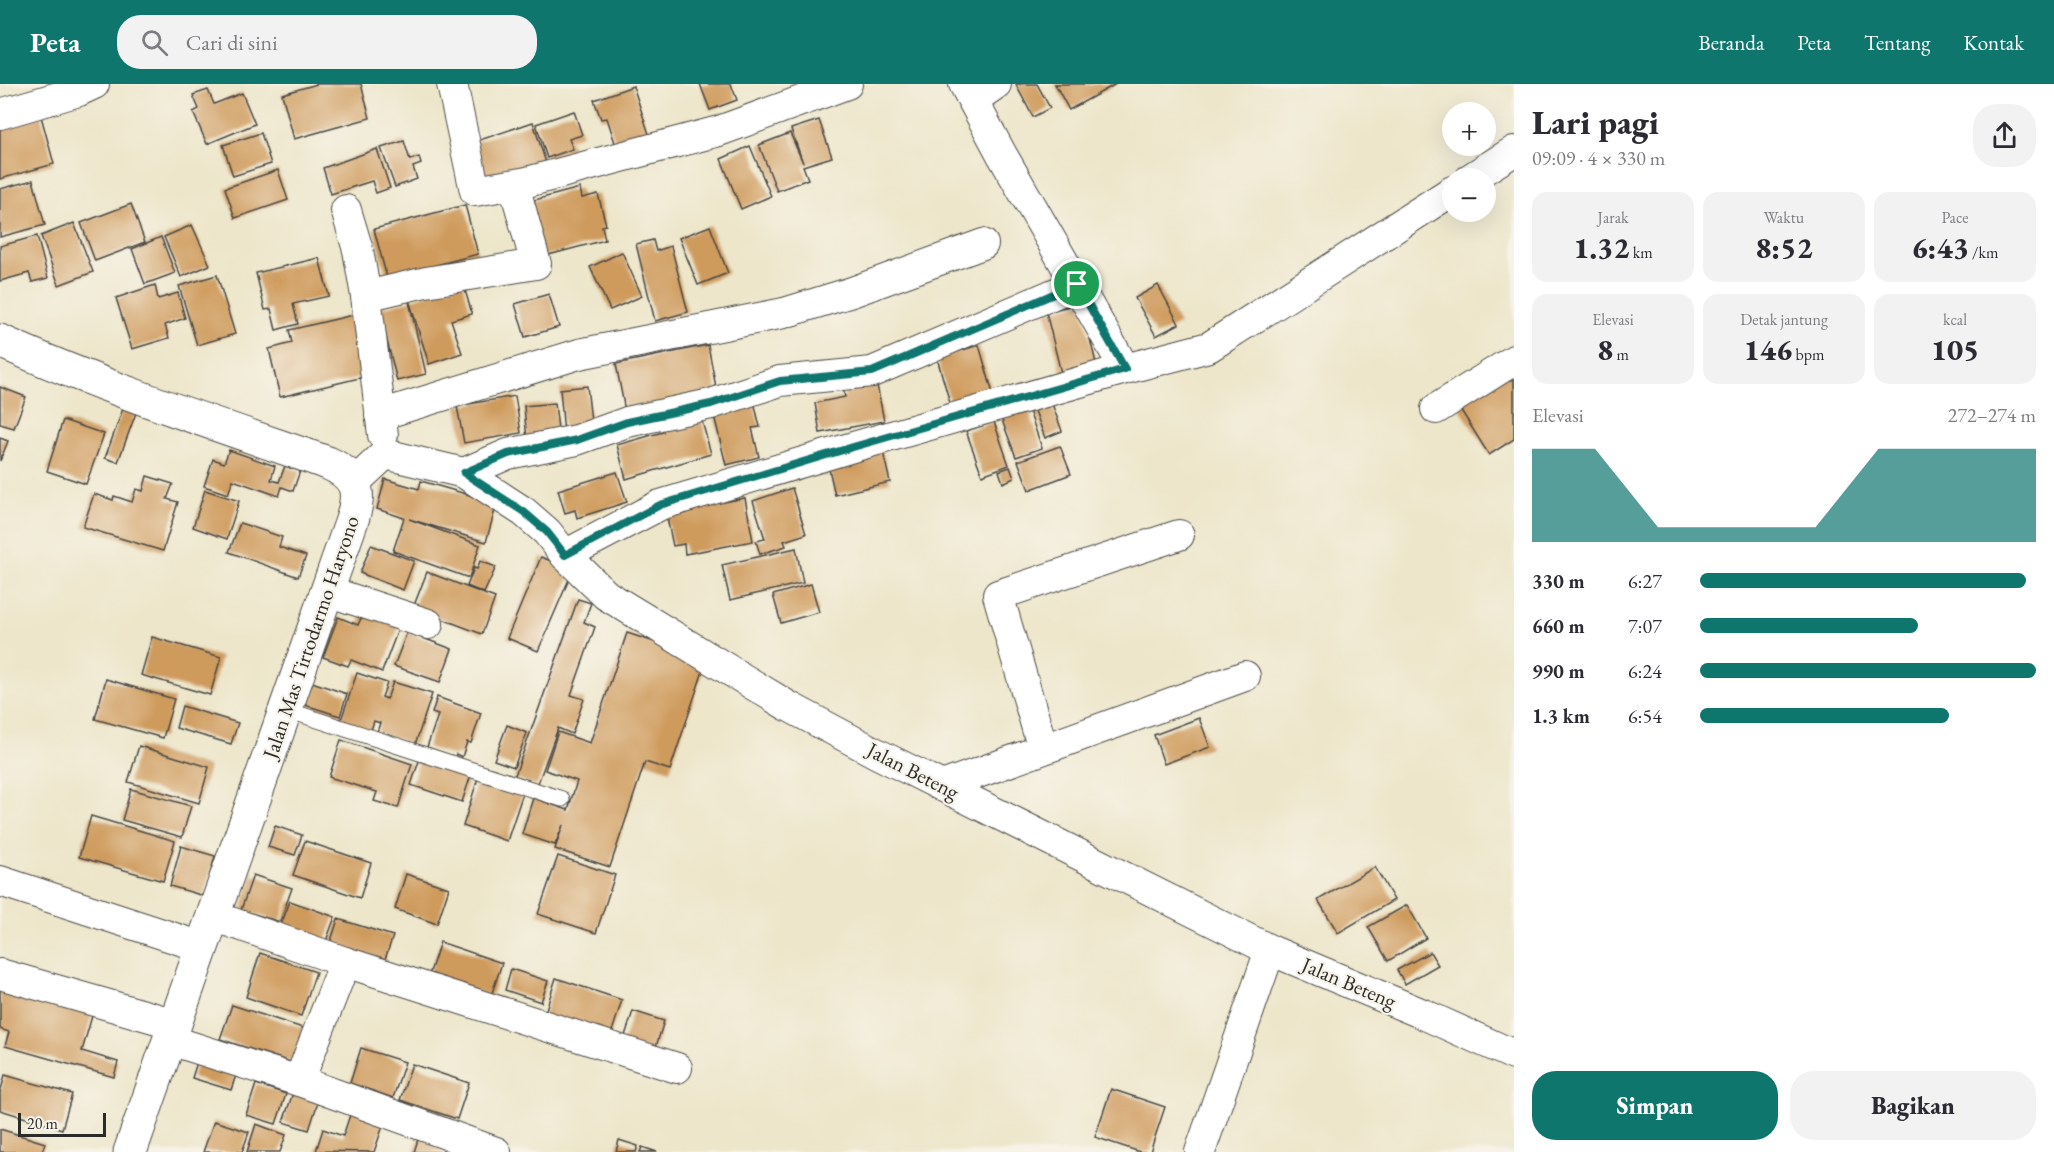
<!DOCTYPE html>
<html lang="id">
<head>
<meta charset="utf-8">
<style>
  :root { --surface:#fff; --page:#f2f2f3; --text:#2b2b33; --muted:#7c7c81; --accent:#0f766e }
  body { margin:0; font-family:"EB Garamond",serif; background:var(--page); color:var(--text); height:100vh; display:flex; flex-direction:column; font-size:22px; white-space:nowrap }
  * { box-sizing:border-box; margin:0 }
  p { font-size:20px; color:var(--muted) }
  .icon { flex:none; width:33px; height:33px; fill:none; stroke:currentColor; stroke-width:2; stroke-linecap:round; stroke-linejoin:round }
  .map { position:relative; flex:1; overflow:hidden }
  .details { display:flex; flex-direction:column; background:var(--surface); width:540px }
  .details>* { flex:none }
  .fabs { position:absolute; left:1442px; top:18px; display:grid; gap:12px }
  .fabs a { display:grid; place-items:center; width:54px; height:54px; border-radius:50%; background:var(--surface); box-shadow:0 6px 24px #0002; font-size:30px }
  .scale { position:absolute; left:18px; bottom:15px; width:88px; box-sizing:border-box; padding-left:6px; border:3px solid #2b2b2b; border-top:0; font-size:16px; line-height:21px; white-space:nowrap; color:#2b2b2b; -webkit-text-stroke:4px #f7f3e8; paint-order:stroke }
  .pin { position:absolute; display:grid; place-items:center; width:51px; height:51px; color:#fff; margin:-26px; border:3px solid #fff; border-radius:50%; box-shadow:0 2px 6px #0007 }
  .round { display:grid; place-items:center; flex:none; width:63px; height:63px; border-radius:24px; background:var(--page) }
  .headline { display:flex; align-items:center; justify-content:space-between; height:102px; padding:0 18px }
  h1 { font-size:33px; font-weight:800; line-height:45px }
  .figures { display:grid; grid-template-columns:repeat(3,1fr); gap:9px; height:102px; padding:6px 18px }
  .figures div { display:grid; align-content:center; border-radius:15px; background:var(--page); text-align:center }
  .figures b { font-size:30px; font-weight:800 }
  .figures small { font-size:16px; font-weight:400 }
  .figures p { font-size:16px }
  .chart { height:168px; padding:12px 18px }
  .chart p { display:flex; justify-content:space-between }
  .chart svg { width:100%; height:108px; margin-top:6px; fill:var(--accent); opacity:.7 }
  .action { display:flex; gap:12px; margin-top:auto; padding:12px 18px }
  .action a { flex:1; height:69px; border-radius:24px; background:var(--accent); color:#fff; font-size:24px; font-weight:800; line-height:69px; text-align:center }
  .action a+a { background:var(--page); color:var(--text) }
  ul { padding:0 18px; list-style:none; font-size:20px }
  li { display:grid; grid-template-columns:96px 72px 1fr; align-items:center; height:45px }
  li i { height:15px; border-radius:8px; background:var(--accent) }
  header { display:flex; align-items:center; gap:36px; box-sizing:border-box; height:84px; padding:0 30px; background:var(--accent); color:#fff }
  header strong { font-size:28px }
  nav { display:flex; gap:33px; margin-inline-start:auto; font-size:21px }
  .search { width:420px; height:54px; background:var(--page); display:flex; align-items:center; gap:15px; box-sizing:border-box; padding:0 21px; border-radius:24px; color:var(--muted); font-size:22px }
  main { display:flex; flex:1; min-height:0 }
  .map>svg:first-child { display:block }
</style>
</head>
<body>
<header>
<strong>Peta</strong>
<div class="search"><svg class="icon" aria-label="search" viewBox="0 0 24 24"><circle cx="10" cy="10" r="6"/><path d="M15 15l6 6"/></svg>Cari di sini</div>
<nav><a>Beranda</a><a>Peta</a><a>Tentang</a><a>Kontak</a></nav>
</header>
<main>
<div class="map">
<svg width="1514" height="1068" viewBox="0 0 1514 1068">
  <rect width="100%" height="100%" fill="#f7f3e8"/>
  <filter id="ink" filterUnits="userSpaceOnUse"><feTurbulence type="fractalNoise" baseFrequency=".0167" numOctaves="2"/><feDisplacementMap in="SourceGraphic" scale="12" xChannelSelector="R" yChannelSelector="G"/><feConvolveMatrix kernelMatrix="1 2 1 2 8 2 1 2 1" color-interpolation-filters="sRGB"/></filter>
  <filter id="wash" filterUnits="userSpaceOnUse"><feTurbulence type="fractalNoise" baseFrequency=".008" numOctaves="4" result="noise"/><feDisplacementMap in="SourceGraphic" scale="24" xChannelSelector="R" yChannelSelector="G"/><feGaussianBlur stdDeviation="1.35" result="paint"/><feColorMatrix in="noise" values="0 0 0 0 0 0 0 0 0 0 0 0 0 0 0 0 0 1.4 0 .05"/><feComposite in="paint" operator="in"/></filter>
  <g filter="url(#wash)">
    <rect width="100%" height="100%" fill="#ede6ca"/>
    <g id="blocks">
      <g fill="#cf9b5d">
        <polygon points="317,0 361,0 370,34 294,55 282,10"/>
        <polygon points="700,0 731,0 737,16 710,26"/>
        <polygon points="1017,0 1037,0 1050,24 1033,33 1016,1"/>
        <polygon points="1055,0 1116,0 1069,26"/>
        <polygon points="633,2 651,56 616,62 607,34 601,35 594,16"/>
        <polygon points="208,6 214,20 242,9 255,40 207,60 193,28 199,25 193,11"/>
        <polygon points="574,27 582,51 569,55 573,65 547,74 536,40"/>
        <polygon points="41,32 54,80 0,95 0,43"/>
        <polygon points="819,36 832,73 803,82 808,95 777,107 759,61 790,49 803,79 791,45"/>
        <polygon points="533,38 546,79 485,93 474,58"/>
        <polygon points="261,49 271,80 233,92 223,61"/>
        <polygon points="404,57 410,76 419,73 421,80 413,83 417,95 395,103 381,64"/>
        <polygon points="750,62 771,112 741,125 721,75"/>
        <polygon points="377,65 390,104 376,109 372,97 331,110 323,84"/>
        <polygon points="278,86 288,116 235,134 225,104"/>
        <polygon points="33,96 45,141 0,153 0,105"/>
        <polygon points="580,104 582,114 598,110 606,141 602,142 605,156 541,173 527,118"/>
        <polygon points="131,120 145,158 95,177 81,139"/>
        <polygon points="465,121 478,170 387,194 374,145"/>
        <polygon points="74,139 93,188 59,201 41,152"/>
        <polygon points="192,141 210,181 181,193 164,153"/>
        <polygon points="710,142 728,189 698,201 679,154"/>
        <polygon points="37,152 48,194 32,198 29,189 0,197 0,162"/>
        <polygon points="161,153 175,189 145,200 132,165"/>
        <polygon points="653,156 656,167 671,162 688,228 655,237 636,160"/>
        <polygon points="622,168 642,212 610,226 590,183"/>
        <polygon points="319,174 329,212 293,220 298,240 276,246 271,225 265,226 256,189"/>
        <polygon points="217,191 235,250 197,261 179,202"/>
        <polygon points="463,199 472,230 451,236 462,269 429,280 409,216"/>
        <polygon points="155,201 158,215 178,209 185,234 165,241 169,254 132,265 116,214"/>
        <polygon points="1158,201 1179,240 1156,252 1135,214"/>
        <polygon points="549,210 559,243 525,253 515,220"/>
        <polygon points="409,217 426,290 397,297 379,224"/>
        <polygon points="1081,219 1096,279 1061,289 1046,228"/>
        <polygon points="358,230 372,291 280,313 269,265 292,259 289,246"/>
        <polygon points="708,261 718,314 626,332 616,280"/>
        <polygon points="979,261 994,313 952,326 937,274"/>
        <polygon points="1514,284 1514,355 1489,371 1457,320"/>
        <polygon points="876,296 884,337 820,349 815,319 845,313 843,303"/>
        <polygon points="587,302 592,346 564,349 560,305"/>
        <polygon points="0,303 26,313 14,344 0,340"/>
        <polygon points="515,312 521,349 464,359 457,322"/>
        <polygon points="753,313 760,343 752,344 759,373 726,381 712,323"/>
        <polygon points="1051,317 1062,347 1045,354 1034,324"/>
        <polygon points="555,319 559,354 527,357 524,322"/>
        <polygon points="1027,321 1042,364 1016,373 1000,331"/>
        <polygon points="124,322 137,326 118,378 105,374"/>
        <polygon points="699,326 711,370 626,395 617,361 663,348 660,337"/>
        <polygon points="63,336 104,350 86,400 47,387"/>
        <polygon points="994,338 1009,381 982,391 966,347"/>
        <polygon points="0,354 8,357 0,377"/>
        <polygon points="881,359 890,398 835,411 826,372"/>
        <polygon points="1060,362 1071,390 1029,406 1018,377"/>
        <polygon points="229,366 275,382 271,396 279,398 285,382 300,387 293,407 282,403 279,412 233,396 228,410 204,402 213,375 224,379"/>
        <polygon points="1010,383 1014,394 1003,399 999,387"/>
        <polygon points="617,388 627,418 577,434 575,426 565,429 558,406"/>
        <polygon points="147,392 173,400 167,415 178,418 163,467 83,443 94,410 113,416 114,412 132,418 136,405 143,407"/>
        <polygon points="385,395 419,405 421,397 497,419 486,458 409,435 480,461 469,494 393,467 404,434 377,425"/>
        <polygon points="792,404 806,450 784,457 786,462 760,470 756,457 765,455 753,417"/>
        <polygon points="205,406 239,417 227,455 193,443"/>
        <polygon points="745,414 753,457 685,470 684,460 673,462 666,429"/>
        <polygon points="240,439 282,453 279,463 306,472 298,493 229,468"/>
        <polygon points="371,461 414,477 403,506 360,489"/>
        <polygon points="796,464 803,499 730,516 722,481"/>
        <polygon points="541,473 573,486 538,567 507,554"/>
        <polygon points="480,477 496,483 484,509 467,502 474,484 477,485"/>
        <polygon points="427,488 495,514 482,550 413,524"/>
        <polygon points="811,500 819,528 781,539 773,511"/>
        <polygon points="578,515 591,519 584,538 595,543 571,611 584,615 572,650 558,644 537,702 514,694"/>
        <polygon points="364,527 400,540 382,588 351,576 348,582 323,573 338,533 358,541"/>
        <polygon points="407,548 452,565 440,598 394,582"/>
        <polygon points="627,549 707,575 670,686 645,678 610,783 555,765 563,741 555,761 522,750 533,714 568,726 577,697 545,686 558,648 590,659"/>
        <polygon points="152,553 221,573 210,611 141,591"/>
        <polygon points="357,589 387,599 382,613 387,615 393,598 432,610 415,661 377,648 380,639 374,637 371,646 341,636"/>
        <polygon points="106,595 174,615 163,654 95,635"/>
        <polygon points="309,597 347,610 340,632 302,620"/>
        <polygon points="437,613 481,629 471,659 467,658 462,673 456,670 455,673 427,663 438,631 432,629"/>
        <polygon points="182,622 238,639 231,660 176,644"/>
        <polygon points="1199,634 1210,663 1164,680 1154,651"/>
        <polygon points="507,641 527,649 514,683 494,676"/>
        <polygon points="341,656 412,680 398,724 374,717 377,708 329,693"/>
        <polygon points="139,662 209,683 199,719 128,698"/>
        <polygon points="421,671 472,688 462,718 411,701"/>
        <polygon points="478,694 523,709 507,757 463,742"/>
        <polygon points="131,705 191,722 182,753 122,736"/>
        <polygon points="91,732 175,757 163,797 79,773"/>
        <polygon points="275,742 302,751 295,771 268,763"/>
        <polygon points="305,757 371,779 360,814 293,791"/>
        <polygon points="181,762 215,772 204,812 170,802"/>
        <polygon points="558,772 615,791 596,849 538,830"/>
        <polygon points="1375,783 1394,816 1338,849 1318,816"/>
        <polygon points="406,790 449,804 437,840 395,825"/>
        <polygon points="253,791 292,804 280,838 241,826"/>
        <polygon points="290,817 335,833 326,857 281,841"/>
        <polygon points="1407,821 1426,854 1388,877 1368,843"/>
        <polygon points="338,835 393,852 383,881 329,863"/>
        <polygon points="440,858 502,879 491,912 429,891"/>
        <polygon points="1430,868 1438,881 1405,900 1397,886"/>
        <polygon points="260,869 316,888 301,932 246,913"/>
        <polygon points="511,885 548,897 541,918 505,906"/>
        <polygon points="556,894 622,916 609,957 543,935"/>
        <polygon points="0,898 94,925 82,967 118,978 114,993 5,962 9,948 0,945"/>
        <polygon points="232,921 309,946 297,980 220,955"/>
        <polygon points="633,927 664,937 654,969 623,958"/>
        <polygon points="361,964 405,978 393,1014 350,999"/>
        <polygon points="198,975 237,988 231,1006 192,994"/>
        <polygon points="412,980 469,999 457,1035 400,1016"/>
        <polygon points="5,991 72,1010 62,1045 0,1026 0,1009"/>
        <polygon points="256,1000 286,1010 276,1040 246,1031"/>
        <polygon points="1111,1005 1165,1023 1150,1068 1140,1068 1095,1053"/>
        <polygon points="294,1006 319,1015 309,1046 283,1038"/>
        <polygon points="352,1025 385,1036 374,1068 316,1067 323,1045 343,1052"/>
        <polygon points="214,1037 249,1048 242,1068 203,1068"/>
        <polygon points="256,1040 286,1051 280,1068 247,1068"/>
        <polygon points="0,1045 45,1059 42,1068 0,1068"/>
        <polygon points="420,1049 451,1059 448,1068 414,1068"/>
        <polygon points="619,1056 638,1062 636,1068 616,1068"/>
        <polygon points="642,1063 657,1068 640,1068"/>
      </g>
    </g>
  </g>
  <g filter="url(#ink)">
    <use href="#blocks" fill-opacity="0" stroke="#484743" stroke-width="1.5"/>
    <g fill="none" stroke-linecap="round" stroke-linejoin="round">
      <defs>
        <polyline id="service" points="287,626 562,715"/>
        <g id="minor">
          <polyline points="452,0 475,107 527,98 719,47 847,0"/>
          <polyline points="964,0 1001,69 1125,285"/>
          <polyline points="973,16 996,0"/>
          <polyline points="0,30 79,7 94,0"/>
          <polyline points="1471,94 1514,67"/>
          <polyline points="346,126 358,166 366,212 383,351"/>
          <polyline points="366,212 426,198 536,180 514,101"/>
          <polyline points="1436,325 1514,276"/>
          <polyline points="380,331 579,270 784,229 852,208 983,160"/>
          <polyline points="464,389 508,370 577,356 627,338 711,320 780,297 872,288 1077,200"/>
          <polyline points="354,399 385,370 464,389 524,428 547,448 565,471 606,511 788,622 876,669 1270,866 1423,930 1514,971"/>
          <polyline points="565,471 660,421 853,363 1125,285 1209,263 1452,107"/>
          <polyline points="327,507 428,540"/>
          <polyline points="1043,665 998,511 1179,451"/>
          <polyline points="942,702 1245,592"/>
          <polyline points="0,797 202,863"/>
          <polyline points="213,832 345,878 677,984"/>
          <polyline points="0,890 175,940"/>
          <polyline points="170,956 299,997 496,1068"/>
          <polyline points="299,997 345,878"/>
          <polyline points="1200,1068 1270,866"/>
        </g>
        <path id="tertiary" d="M0 257C107 305 218 341 328 379 358 393 361 406 352 436L130 1068"/>
      </defs>
      <use href="#service" stroke="#484743" stroke-width="17"/>
      <use href="#minor" stroke="#484743" stroke-width="32"/>
      <use href="#tertiary" stroke="#484743" stroke-width="35"/>
      <use href="#service" stroke="#fff" stroke-width="15"/>
      <use href="#minor" stroke="#fff" stroke-width="30"/>
      <use href="#tertiary" stroke="#fff" stroke-width="33"/>
    </g>
  </g>
  <g fill="none" stroke-linecap="round" stroke-linejoin="round" filter="url(#ink)">
    <defs>
      <polygon id="route" points="1077,200 1125,285 853,363 660,421 565,471 547,448 524,428 464,389 508,370 577,356 627,338 711,320 780,297 872,288"/>
    </defs>
    <use href="#route" stroke="#fff" stroke-width="12"/>
    <use href="#route" stroke="#0f766e" stroke-width="8"/>
  </g>
  <g text-anchor="middle" stroke-width="4.5" stroke-linejoin="round" paint-order="stroke">
    <g font-size="21" fill="#2b2b2b" stroke="#f7f3e8">
      <text transform="translate(311 553) rotate(-71)" y="7">Jalan Mas Tirtodarmo Haryono</text>
      <text transform="translate(913 687) rotate(27)" y="7">Jalan Beteng</text>
      <text transform="translate(1349 899) rotate(23)" y="7">Jalan Beteng</text>
    </g>
  </g>
</svg>
<div class="fabs">
<a>+</a>
<a>−</a>
</div>
<div class="scale">20 m</div>
<div class="pin" style="left:1077px;top:200px;background:#1e9e55"><svg class="icon" aria-label="arrive" viewBox="0 0 24 24"><path d="M6 21V4h12l-3 4 3 4H6"/></svg></div>
</div>
<section class="details">
<div class="headline"><div><h1>Lari pagi</h1><p>09:09 · 4 × 330 m</p></div><a class="round"><svg class="icon" aria-label="share" viewBox="0 0 24 24"><path d="M12 15V3M7 8l5-5 5 5M5 13v7h14v-7"/></svg></a></div>
<div class="figures">
<div><p>Jarak</p><b>1.32<small> km</small></b></div>
<div><p>Waktu</p><b>8:52</b></div>
<div><p>Pace</p><b>6:43<small> /km</small></b></div>
</div>
<div class="figures">
<div><p>Elevasi</p><b>8<small> m</small></b></div>
<div><p>Detak jantung</p><b>146<small> bpm</small></b></div>
<div><p>kcal</p><b>105</b></div>
</div>
<div class="chart"><p><span>Elevasi</span>272–274 m</p>
<svg viewBox="0 0 160 44" preserveAspectRatio="none"><path d="M0 44V6L10 6L20 6L30 22L40 38L50 38L60 38L70 38L80 38L90 38L100 22L110 6L120 6L130 6L140 6L150 6L160 6V44z"/></svg>
</div>
<ul>
<li><b>330 m</b>6:27<i style="width:97%"></i></li>
<li><b>660 m</b>7:07<i style="width:65%"></i></li>
<li><b>990 m</b>6:24<i style="width:100%"></i></li>
<li><b>1.3 km</b>6:54<i style="width:74%"></i></li>
</ul>
<div class="action"><a>Simpan</a><a>Bagikan</a></div>
</section>
</main>
</body>
</html>
